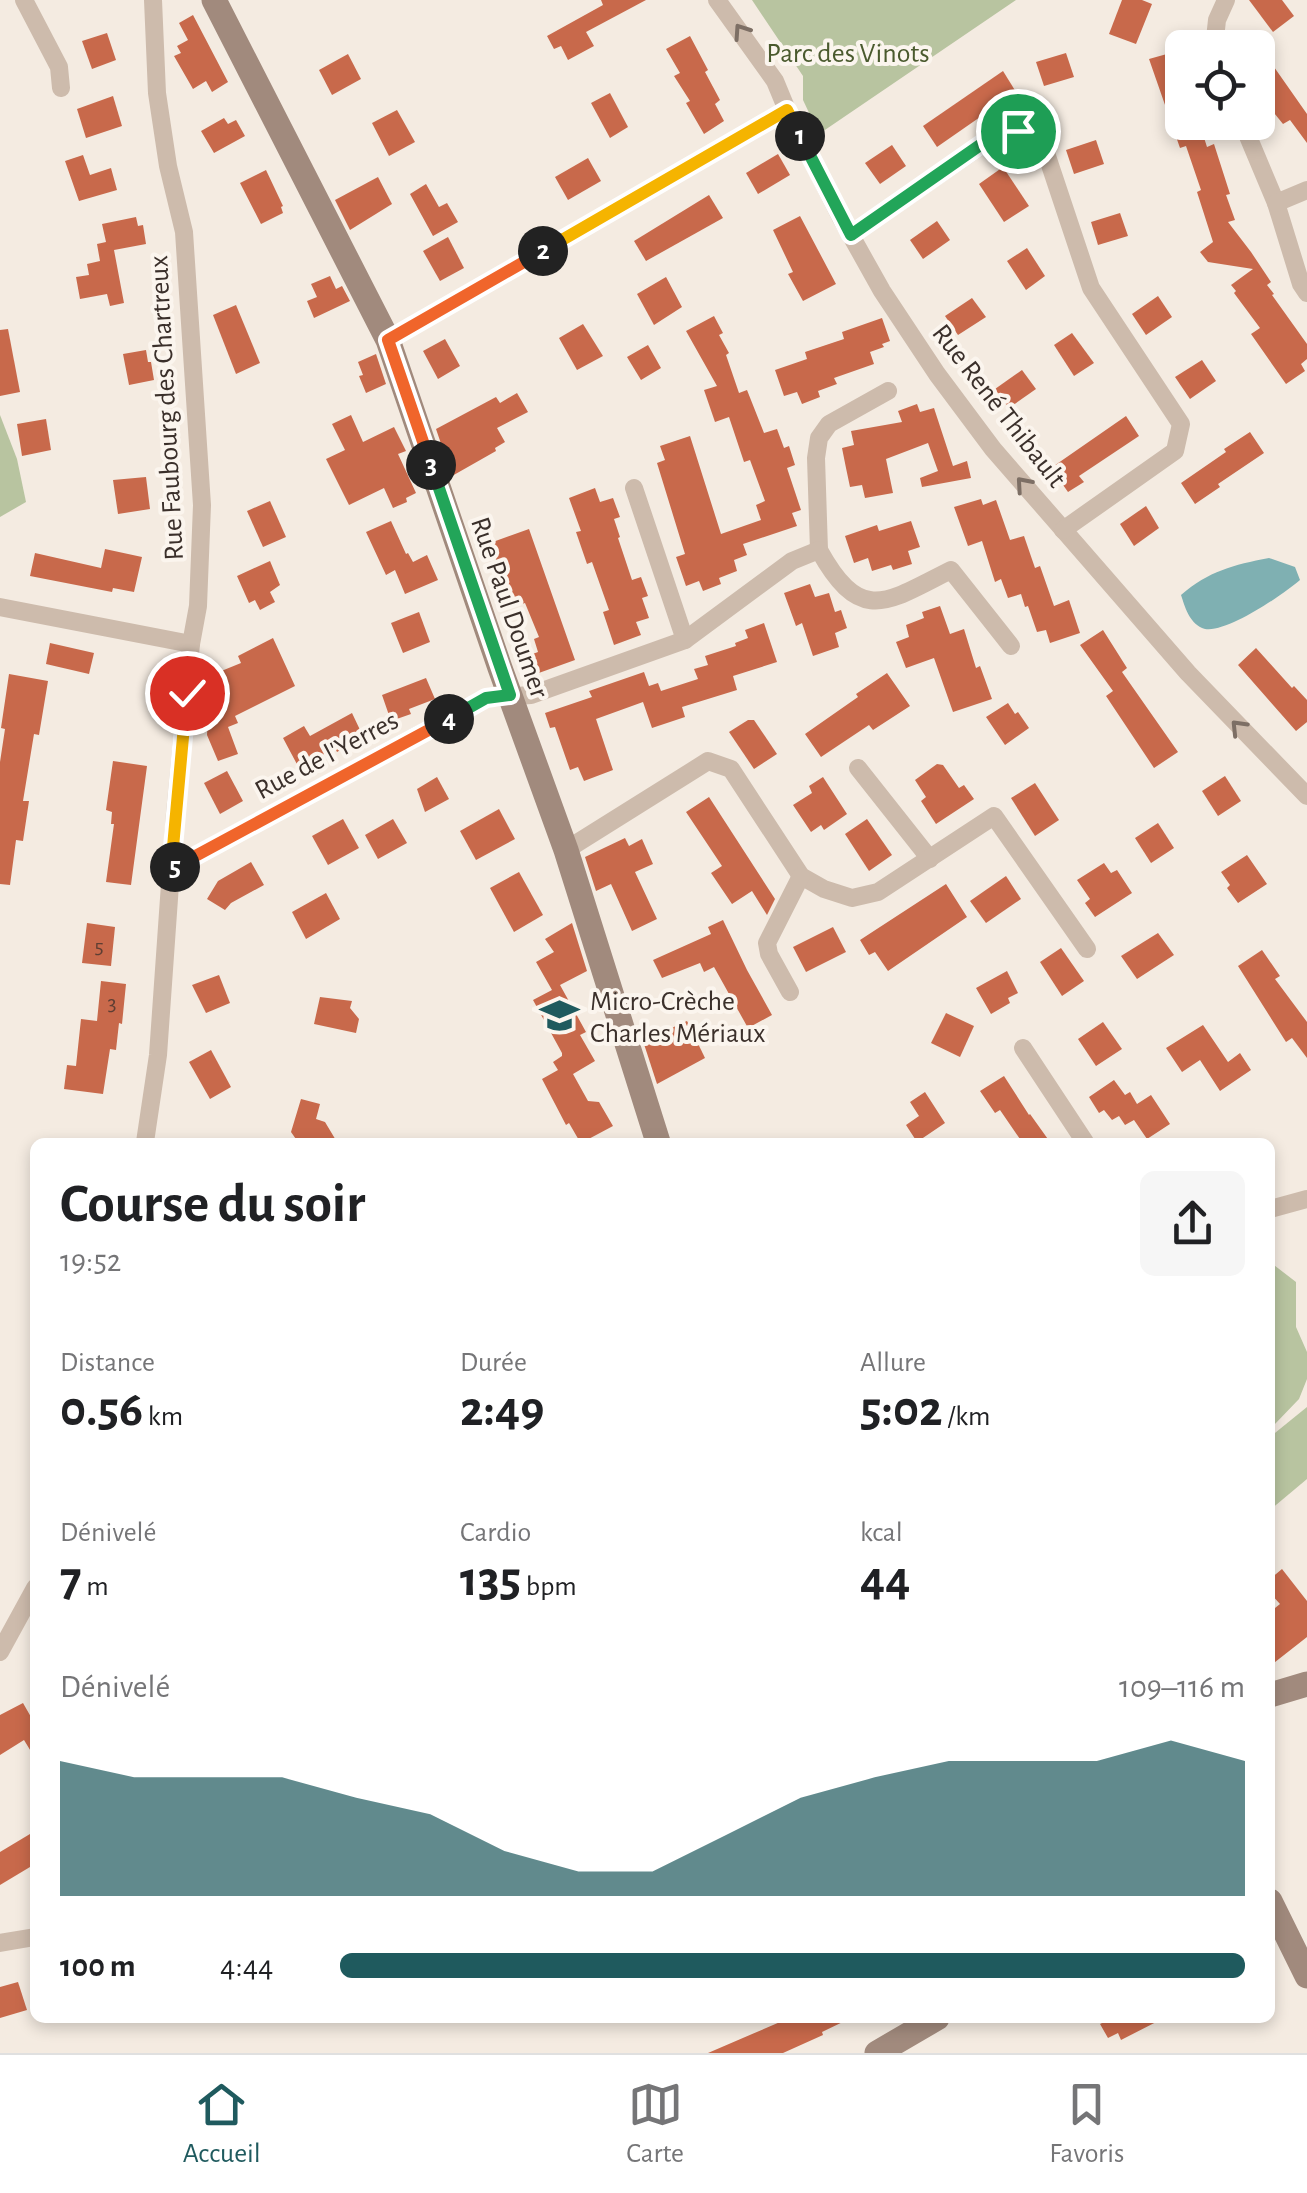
<!DOCTYPE html>
<html lang="fr">
<head>
<meta charset="utf-8">
<style>
  :root { --surface:#fff; --page:#f6f6f6; --text:#202124; --muted:#757577; --line:#e0e0e0; --accent:#1f5a5e }
  body { margin:0; font-family:"Alegreya Sans",sans-serif; background:var(--page); color:var(--text); height:100vh; display:flex; flex-direction:column; font-size:38px; white-space:nowrap }
  * { box-sizing:border-box; margin:0 }
  p { font-size:32px; color:var(--muted) }
  .icon { flex:none; width:55px; height:55px; fill:none; stroke:currentColor; stroke-width:2; stroke-linecap:round; stroke-linejoin:round }
  .map { position:relative; flex:1; overflow:hidden }
  .side { position:absolute; left:30px; top:1138px; width:1245px; height:885px; display:flex; flex-direction:column; background:var(--surface); border-radius:15px; box-shadow:0 5px 15px #0003 }
  .side>* { flex:none }
  .controls { position:absolute; left:1165px; top:30px; display:grid; gap:20px }
  .controls a { display:grid; place-items:center; width:110px; height:110px; border-radius:15px; background:var(--surface); box-shadow:0 5px 15px #0003; font-size:50px }
  .pin { position:absolute; display:grid; place-items:center; width:85px; height:85px; color:#fff; margin:-42px; border:5px solid #fff; border-radius:50%; box-shadow:0 2px 10px #0007 }
  .km { position:absolute; width:50px; height:50px; margin:-25px; border-radius:50%; background:#222; color:#fff; font-size:28px; line-height:50px; text-align:center }
  .round { display:grid; place-items:center; flex:none; width:105px; height:105px; border-radius:15px; background:var(--page) }
  .headline { display:flex; align-items:center; justify-content:space-between; height:170px; padding:0 30px }
  h1 { font-size:55px; font-weight:700; line-height:75px }
  .figures { display:grid; grid-template-columns:repeat(3,1fr); gap:15px; height:170px; padding:10px 30px }
  .figures div { display:grid; align-content:center }
  .figures b { font-size:50px; font-weight:700 }
  .figures small { font-size:28px; font-weight:400 }
  .figures p { font-size:28px }
  .chart { height:280px; padding:20px 30px }
  .chart p { display:flex; justify-content:space-between }
  .chart svg { width:100%; height:180px; margin-top:10px; fill:var(--accent); opacity:.7 }
  ul { padding:0 30px; list-style:none; font-size:32px }
  li { display:grid; grid-template-columns:160px 120px 1fr; align-items:center; height:75px }
  li i { height:25px; border-radius:12px; background:var(--accent) }
  .tabs { display:flex; justify-content:space-around; align-items:center; height:140px; border-top:2px solid var(--line); background:var(--surface); font-size:28px; color:var(--muted) }
  .tabs a { display:grid; justify-items:center; gap:5px }
  .tabs .current { color:var(--accent) }
  .map>svg:first-child { display:block }
</style>
</head>
<body>
<div class="map">
<svg width="1307" height="2053" viewBox="0 0 1307 2053">
  <rect width="100%" height="100%" fill="#f4ebe1"/>
  <g fill="#b8c4a0">
    <polygon points="752,0 1016,0 819,134 803,100 803,76"/>
    <polygon points="0,415 17,459 26,502 0,517"/>
    <polygon points="1270,1262 1296,1282 1296,1327 1307,1352 1307,1379 1299,1399 1274,1425 1270,1426"/>
    <polygon points="1307,1407 1307,1479 1270,1510 1270,1437"/>
  </g>
  <path fill="#7fb0b2" d="M1269 558 1295 567 1300 580C1284 594 1222 637 1202 628 1189 622 1185 607 1181 595 1209 571 1233 565 1269 558Z"/>
  <g fill="#c8694b">
    <polygon points="601,0 646,0 586,32 594,46 568,60 561,46 554,49 547,36 603,5"/>
    <polygon points="1122,0 1142,0 1152,4 1136,44 1109,34"/>
    <polygon points="1249,0 1282,0 1294,16 1273,32"/>
    <polygon points="193,15 228,82 212,92 206,81 193,89 174,56 181,53 177,46 188,40 179,23"/>
    <polygon points="107,33 116,60 92,69 82,41"/>
    <polygon points="690,36 708,70 705,72 720,100 715,104 724,121 704,134 686,103 690,101 674,76 680,73 666,49"/>
    <polygon points="1258,44 1307,114 1307,143 1290,120 1283,124 1258,93"/>
    <polygon points="1174,52 1182,86 1182,122 1199,122 1207,147 1214,144 1230,194 1226,195 1235,220 1228,222 1251,252 1271,282 1267,285 1274,294 1272,295 1307,344 1307,359 1301,364 1305,371 1286,384 1251,334 1260,328 1234,293 1236,291 1231,285 1253,269 1208,262 1200,252 1213,242 1197,192 1201,190 1186,146 1180,148 1149,59"/>
    <polygon points="1066,53 1074,77 1044,86 1036,62"/>
    <polygon points="348,54 361,79 332,95 319,70"/>
    <polygon points="1003,71 1016,92 937,147 923,126"/>
    <polygon points="610,93 628,127 610,138 591,103"/>
    <polygon points="113,96 122,126 86,138 77,109"/>
    <polygon points="397,110 415,142 389,156 372,123"/>
    <polygon points="224,118 228,124 236,120 245,136 214,153 201,131"/>
    <polygon points="1096,140 1104,164 1074,174 1066,150"/>
    <polygon points="892,145 906,166 880,184 865,163"/>
    <polygon points="778,154 790,175 758,194 746,173"/>
    <polygon points="83,155 90,175 111,168 117,190 79,201 65,161"/>
    <polygon points="588,158 601,181 568,200 555,177"/>
    <polygon points="1003,167 1029,206 1004,222 979,184"/>
    <polygon points="266,170 283,206 281,207 283,213 261,224 240,183"/>
    <polygon points="378,177 392,204 350,230 335,200"/>
    <polygon points="426,184 439,207 447,203 458,222 433,236 410,194"/>
    <polygon points="709,195 723,218 646,261 634,241"/>
    <polygon points="1120,213 1128,236 1098,245 1091,222"/>
    <polygon points="800,216 836,284 803,301 788,274 793,272 773,230"/>
    <polygon points="136,217 138,226 143,225 146,244 114,250 124,303 110,306 107,294 80,299 76,277 89,275 87,264 100,261 97,244 106,242 102,224"/>
    <polygon points="937,221 950,240 923,259 910,240"/>
    <polygon points="448,237 464,268 440,281 423,251"/>
    <polygon points="1027,248 1045,276 1026,290 1007,261"/>
    <polygon points="330,276 336,289 342,286 350,301 314,318 307,301 317,297 311,284"/>
    <polygon points="666,277 682,307 654,325 637,294"/>
    <polygon points="1158,296 1172,317 1146,335 1132,314"/>
    <polygon points="972,298 986,317 958,335 945,316"/>
    <polygon points="236,305 260,363 236,374 213,315"/>
    <polygon points="714,316 723,333 719,335 729,353 726,355 739,393 747,390 764,433 777,429 784,448 789,446 795,465 787,468 801,510 792,513 797,526 743,544 747,555 734,560 737,571 719,578 721,584 703,591 699,581 686,586 676,557 685,554 657,463 665,460 660,446 690,436 721,534 761,520 756,505 765,501 750,460 744,462 729,417 715,422 704,390 717,386 686,331"/>
    <polygon points="882,318 890,341 882,344 884,347 870,352 874,364 834,378 837,384 818,391 820,397 802,404 797,392 784,396 775,370 807,359 805,352 844,339 842,332"/>
    <polygon points="583,324 603,356 577,370 559,338"/>
    <polygon points="8,329 20,392 0,396 0,330"/>
    <polygon points="1072,333 1094,363 1074,376 1054,345"/>
    <polygon points="445,339 460,366 438,379 423,351"/>
    <polygon points="648,345 661,368 641,380 627,357"/>
    <polygon points="146,350 148,362 151,362 154,380 129,385 123,354"/>
    <polygon points="376,354 386,384 366,393 359,376 363,375 358,362"/>
    <polygon points="1202,360 1216,381 1190,399 1175,377"/>
    <polygon points="1022,370 1036,389 1009,408 995,389"/>
    <polygon points="517,393 528,412 497,428 505,442 495,448 496,451 452,476 436,429 496,397 500,403"/>
    <polygon points="917,404 920,412 934,408 953,466 967,461 971,478 922,487 920,478 938,471 928,443 886,459 893,493 865,498 862,485 850,487 846,468 842,448 854,445 851,431 902,422 898,411"/>
    <polygon points="351,415 363,442 394,427 406,451 398,454 416,493 406,498 407,502 393,508 384,488 349,505 326,459 345,450 332,424"/>
    <polygon points="1126,416 1139,436 1079,476 1084,482 1068,492 1051,468"/>
    <polygon points="46,419 51,450 22,456 17,424"/>
    <polygon points="1250,432 1264,453 1218,484 1220,487 1195,504 1181,483 1226,452 1224,449"/>
    <polygon points="146,477 150,509 118,514 113,480"/>
    <polygon points="595,488 600,502 613,498 620,517 614,519 620,537 618,538 632,580 641,577 648,596 642,598 649,618 636,622 641,635 614,645 603,612 609,610 592,562 587,564 576,532 581,531 569,498"/>
    <polygon points="981,499 983,505 996,500 1010,540 1024,536 1035,568 1040,566 1054,606 1069,600 1080,633 1050,643 1046,630 1037,632 1028,606 1025,607 1021,594 1008,598 1001,579 995,582 982,541 968,546 954,507"/>
    <polygon points="270,501 286,537 263,547 247,511"/>
    <polygon points="1146,506 1159,528 1134,546 1120,524"/>
    <polygon points="391,521 406,554 408,553 413,562 427,555 438,580 405,594 395,570 386,575 366,532"/>
    <polygon points="911,521 920,547 908,551 912,564 893,570 891,565 872,571 868,558 854,563 845,536 877,525 879,531"/>
    <polygon points="529,529 575,660 536,674 530,655 538,652 534,639 539,637 525,603 513,607 490,543"/>
    <polygon points="105,549 142,557 134,592 113,588 112,592 30,576 35,553 101,568"/>
    <polygon points="270,561 280,585 270,592 275,602 260,610 255,600 249,603 237,576"/>
    <polygon points="810,584 815,597 829,593 835,612 841,610 847,628 835,633 839,647 813,656 802,623 796,626 784,593"/>
    <polygon points="940,606 950,634 964,629 976,668 980,666 992,699 953,712 934,658 906,668 896,642 909,637 906,625 924,618 922,612"/>
    <polygon points="419,612 430,642 403,653 391,623"/>
    <polygon points="764,623 777,662 733,676 737,690 682,707 685,717 652,728 643,702 596,719 613,770 584,781 578,767 570,770 555,727 550,728 545,713 592,697 589,691 644,672 649,686 658,683 661,691 698,679 694,669 708,665 705,656 736,646 735,643 748,638 745,630"/>
    <polygon points="1103,630 1127,668 1122,672 1178,752 1154,768 1106,696 1113,691 1080,645"/>
    <polygon points="273,638 295,686 235,716 238,723 228,727 238,754 218,761 207,735 210,689 213,690 214,674 241,663 238,656"/>
    <polygon points="50,643 94,653 89,674 46,664"/>
    <polygon points="1256,648 1292,688 1294,686 1307,700 1307,722 1296,731 1238,665"/>
    <polygon points="887,673 910,706 873,730 869,725 821,757 805,734 858,697 856,694"/>
    <polygon points="9,674 48,681 39,735 34,734 23,801 29,801 23,841 16,840 10,885 0,884 0,762 5,729 1,728"/>
    <polygon points="426,678 435,699 409,709 411,714 391,721 382,695"/>
    <polygon points="1008,703 1015,714 1018,712 1029,728 1005,745 986,717"/>
    <polygon points="352,713 361,732 361,738 337,752 335,748 299,768 283,738 304,726 310,736"/>
    <polygon points="748,720 754,720 777,754 754,769 729,732"/>
    <polygon points="113,761 147,766 131,885 106,882 114,824 111,824 112,812 106,810"/>
    <polygon points="937,764 943,765 959,788 964,785 974,799 936,824 921,801 926,797 915,780"/>
    <polygon points="227,771 243,801 220,814 204,783"/>
    <polygon points="1225,776 1241,801 1218,816 1202,791"/>
    <polygon points="437,777 449,799 425,812 417,789"/>
    <polygon points="823,777 847,814 824,830 821,825 811,832 793,805 812,793 809,786"/>
    <polygon points="1035,783 1059,820 1035,836 1011,798"/>
    <polygon points="709,797 775,899 767,915 752,891 732,904 711,873 722,866 686,812"/>
    <polygon points="499,809 515,839 476,860 460,831"/>
    <polygon points="343,819 359,848 328,865 312,836"/>
    <polygon points="393,819 407,843 378,859 365,835"/>
    <polygon points="867,819 892,855 869,871 845,834"/>
    <polygon points="1158,823 1174,848 1151,863 1135,838"/>
    <polygon points="625,838 629,846 642,839 653,864 635,872 657,919 632,931 611,884 596,891 585,857"/>
    <polygon points="1247,855 1267,884 1238,903 1227,888 1230,885 1221,872"/>
    <polygon points="251,862 264,885 231,903 225,910 207,899 218,881"/>
    <polygon points="1104,863 1111,873 1117,870 1132,893 1095,917 1085,903 1090,899 1077,880"/>
    <polygon points="519,872 543,915 514,932 490,888"/>
    <polygon points="1006,876 1021,899 986,923 970,901"/>
    <polygon points="946,884 967,917 888,971 875,952 869,955 860,940"/>
    <polygon points="326,893 340,919 306,939 292,912"/>
    <polygon points="723,920 747,970 772,1015 748,1028 714,967 704,972 700,963 662,978 653,960 711,934 708,927"/>
    <polygon points="87,923 115,927 111,966 82,963"/>
    <polygon points="572,923 587,971 560,985 586,1032 580,1035 595,1061 573,1074 588,1101 599,1102 613,1126 583,1142 580,1142 569,1123 566,1125 542,1079 558,1070 553,1062 562,1056 562,1053 533,1000 552,990 536,962 554,952 545,939"/>
    <polygon points="833,927 846,952 806,972 793,947"/>
    <polygon points="1158,933 1174,955 1137,979 1121,956"/>
    <polygon points="1061,948 1084,981 1062,996 1040,962"/>
    <polygon points="1262,950 1280,976 1275,979 1307,1022 1307,1058 1292,1038 1286,1042 1238,966"/>
    <polygon points="1007,971 1018,993 1008,998 1010,1003 991,1014 976,988"/>
    <polygon points="219,975 230,1003 206,1013 192,985"/>
    <polygon points="101,981 126,984 122,1024 119,1023 116,1050 110,1049 103,1094 64,1089 67,1065 76,1066 81,1019 97,1021"/>
    <polygon points="320,997 352,1001 350,1008 359,1019 356,1033 314,1024"/>
    <polygon points="946,1013 974,1026 960,1057 931,1043"/>
    <polygon points="687,1021 705,1058 657,1084 643,1041"/>
    <polygon points="1103,1022 1122,1049 1096,1066 1078,1039"/>
    <polygon points="1203,1025 1228,1062 1240,1053 1251,1070 1220,1091 1200,1060 1182,1072 1166,1048"/>
    <polygon points="211,1050 231,1087 210,1099 189,1062"/>
    <polygon points="1004,1076 1029,1115 1030,1114 1050,1142 1022,1142 1000,1110 995,1113 980,1091"/>
    <polygon points="1114,1080 1125,1095 1130,1092 1137,1104 1151,1095 1170,1124 1147,1139 1134,1120 1125,1125 1119,1116 1112,1120 1104,1110 1099,1113 1089,1097"/>
    <polygon points="925,1092 945,1123 917,1142 906,1125 919,1116 910,1102"/>
    <polygon points="301,1099 320,1104 316,1119 325,1122 337,1142 298,1142 291,1132"/>
    <polygon points="1282,1569 1307,1601 1307,1637 1270,1666 1270,1612 1280,1604 1270,1593 1270,1579"/>
    <polygon points="23,1703 35,1724 35,1758 24,1740 0,1755 0,1715"/>
    <polygon points="35,1831 35,1864 0,1885 0,1852"/>
    <polygon points="18,1982 27,2010 0,2018 0,1987"/>
    <polygon points="778,2018 851,2018 822,2032 823,2035 783,2053 708,2053 780,2022"/>
    <polygon points="1100,2018 1164,2018 1121,2040 1118,2033 1108,2038 1100,2024 1102,2023"/>
  </g>
  <g fill="none" stroke-linecap="round" stroke-linejoin="round">
    <g stroke="#cdbbac" stroke-width="18">
      <polyline points="24,0 59,67 61,88"/>
      <polyline points="717,0 775,81 787,110 840,216 882,291 937,374 993,449 1188,673 1307,796"/>
      <polyline points="1214,48 1217,20 1226,0"/>
      <polyline points="1242,122 1276,203 1301,284 1307,293"/>
      <polyline points="1276,203 1307,190"/>
      <path d="M851 235 998 134C1022 131 1028 132 1045 150L1091 288 1181 424 1175 451 1063 530"/>
      <polyline points="388,340 787,110"/>
      <polyline points="634,488 685,640"/>
      <polyline points="819,550 816,458 819,438 829,424 888,391"/>
      <polyline points="0,607 191,644"/>
      <polyline points="858,768 930,859"/>
      <polyline points="566,850 708,761 731,769 801,876 824,889 852,898 878,892 994,816 1087,949"/>
      <path d="M171 869 486 698 531 695 685 640 792 561 819 550C861 626 887 602 951 570L1011 646"/>
      <polyline points="790,992 769,954 767,943 801,876"/>
      <polyline points="1023,1048 1085,1142"/>
      <polyline points="145,1142 158,1055 175,813 191,644 198,606 202,505 184,232 168,166 157,93 153,0"/>
      <polyline points="1270,1209 1307,1199"/>
      <polyline points="0,1652 35,1588"/>
      <polyline points="0,1943 35,1937"/>
    </g>
    <g stroke="#a18a7d" stroke-width="25">
      <polyline points="214,0 388,340 500,668 566,850 658,1142"/>
      <polyline points="1270,1695 1307,1684"/>
      <polyline points="1270,1901 1307,1976"/>
      <polyline points="877,2053 937,2018"/>
    </g>
  </g>
  <defs><path id="oneway-chevron" d="M-2-3.5L2.5 0L-2 3.5" fill="none" stroke-width="1.6" stroke-linecap="round" stroke-linejoin="round" transform="scale(2.5)"/></defs>
  <g stroke="#7d6f65">
    <use href="#oneway-chevron" transform="translate(741 31) rotate(-124)"/>
    <use href="#oneway-chevron" transform="translate(1023 484) rotate(-131)"/>
    <use href="#oneway-chevron" transform="translate(1238 727) rotate(-134)"/>
  </g>
  <g fill="none" stroke-linecap="round" stroke-linejoin="round">
    <defs>
      <polyline id="split-1" points="800,136 851,235 986,141 998,134 1018,131"/>
      <polyline id="split-2" points="543,251 787,110 800,136"/>
      <polyline id="split-3" points="431,465 388,340 543,251"/>
      <polyline id="split-4" points="431,465 510,695 486,698 449,719"/>
      <polyline id="split-5" points="175,867 449,719"/>
      <polyline id="split-6" points="175,867 171,869 187,693"/>
    </defs>
    <use href="#split-1" stroke="#fff" stroke-width="20"/>
    <use href="#split-2" stroke="#fff" stroke-width="20"/>
    <use href="#split-3" stroke="#fff" stroke-width="20"/>
    <use href="#split-4" stroke="#fff" stroke-width="20"/>
    <use href="#split-5" stroke="#fff" stroke-width="20"/>
    <use href="#split-6" stroke="#fff" stroke-width="20"/>
    <use href="#split-1" stroke="#22a559" stroke-width="12"/>
    <use href="#split-2" stroke="#f5b400" stroke-width="12"/>
    <use href="#split-3" stroke="#f0652b" stroke-width="12"/>
    <use href="#split-4" stroke="#22a559" stroke-width="12"/>
    <use href="#split-5" stroke="#f0652b" stroke-width="12"/>
    <use href="#split-6" stroke="#f5b400" stroke-width="12"/>
  </g>
  <defs>
    <symbol id="school-bare" viewBox="-9 -9 18 18"><path d="M0-5L7-2L0 1L-7-2ZM-4 1L0 2.5L4 1V4Q0 6-4 4Z" fill="#1f5a5e" stroke="#fbf5ee" stroke-width="2.5" paint-order="stroke"/></symbol>
  </defs>
  <g fill-rule="evenodd">
    <use href="#school-bare" x="532" y="988" width="55" height="55"/>
  </g>
  <g text-anchor="middle" stroke-width="8" stroke-linejoin="round" paint-order="stroke">
    <g font-size="22" fill="#5e3e33">
      <text x="99" y="953">5</text>
      <text x="112" y="1010">3</text>
    </g>
    <g font-size="28" fill="#4a5a2e" stroke="#fbf5ee">
      <text x="848" y="62">Parc des Vinots</text>
    </g>
    <g font-size="28" fill="#3b302b" stroke="#fbf5ee">
      <text transform="translate(1000 405) rotate(52)" y="10">Rue René Thibault</text>
      <text transform="translate(165 408) rotate(-93)" y="10">Rue Faubourg des Chartreux</text>
      <text transform="translate(511 607) rotate(71)" y="10">Rue Paul Doumer</text>
      <text transform="translate(326 754) rotate(-28)" y="10">Rue de l'Yerres</text>
    </g>
    <g font-size="28" fill="#3b302b" stroke="#fbf5ee" text-anchor="start">
      <text x="590" y="1010">Micro-Crèche<tspan x="590" dy="32">Charles Mériaux</tspan></text>
    </g>
  </g>
</svg>
<div class="controls">
<a><svg class="icon" aria-label="locate" viewBox="0 0 24 24"><circle cx="12" cy="12" r="6"/><path d="M12 2v4M12 18v4M2 12h4M18 12h4"/></svg></a>
</div>
<div class="pin" style="left:1018px;top:131px;background:#1e9e55"><svg class="icon" aria-label="arrive" viewBox="0 0 24 24"><path d="M6 21V4h12l-3 4 3 4H6"/></svg></div>
<div class="pin" style="left:187px;top:693px;background:#d93025"><svg class="icon" aria-label="check" viewBox="0 0 24 24"><path d="M5 12l5 5 9-10"/></svg></div>
<b class="km" style="left:800px;top:136px">1</b>
<b class="km" style="left:543px;top:251px">2</b>
<b class="km" style="left:431px;top:465px">3</b>
<b class="km" style="left:449px;top:719px">4</b>
<b class="km" style="left:175px;top:867px">5</b>
<section class="side">
<div class="headline"><div><h1>Course du soir</h1><p>19:52</p></div><a class="round"><svg class="icon" aria-label="share" viewBox="0 0 24 24"><path d="M12 15V3M7 8l5-5 5 5M5 13v7h14v-7"/></svg></a></div>
<div class="figures">
<div><p>Distance</p><b>0.56<small> km</small></b></div>
<div><p>Durée</p><b>2:49</b></div>
<div><p>Allure</p><b>5:02<small> /km</small></b></div>
</div>
<div class="figures">
<div><p>Dénivelé</p><b>7<small> m</small></b></div>
<div><p>Cardio</p><b>135<small> bpm</small></b></div>
<div><p>kcal</p><b>44</b></div>
</div>
<div class="chart"><p><span>Dénivelé</span>109–116 m</p>
<svg viewBox="0 0 160 44" preserveAspectRatio="none"><path d="M0 44V11L10 15L20 15L30 15L40 20L50 24L60 33L70 38L80 38L90 29L100 20L110 15L120 11L130 11L140 11L150 6L160 11V44z"/></svg>
</div>
<ul>
<li><b>100 m</b>4:44<i style="width:100%"></i></li>
</ul>
</section>
</div>
<nav class="tabs">
<a class="current"><svg class="icon" aria-label="home" viewBox="0 0 24 24"><path d="M3 11l9-7 9 7M6 9v11h12V9"/></svg>Accueil</a>
<a><svg class="icon" aria-label="map" viewBox="0 0 24 24"><path d="M3 6l6-2 6 2 6-2v14l-6 2-6-2-6 2zM9 4v14M15 6v14"/></svg>Carte</a>
<a><svg class="icon" aria-label="saved" viewBox="0 0 24 24"><path d="M7 4h10v16l-5-4-5 4z"/></svg>Favoris</a>
</nav>
</body>
</html>
